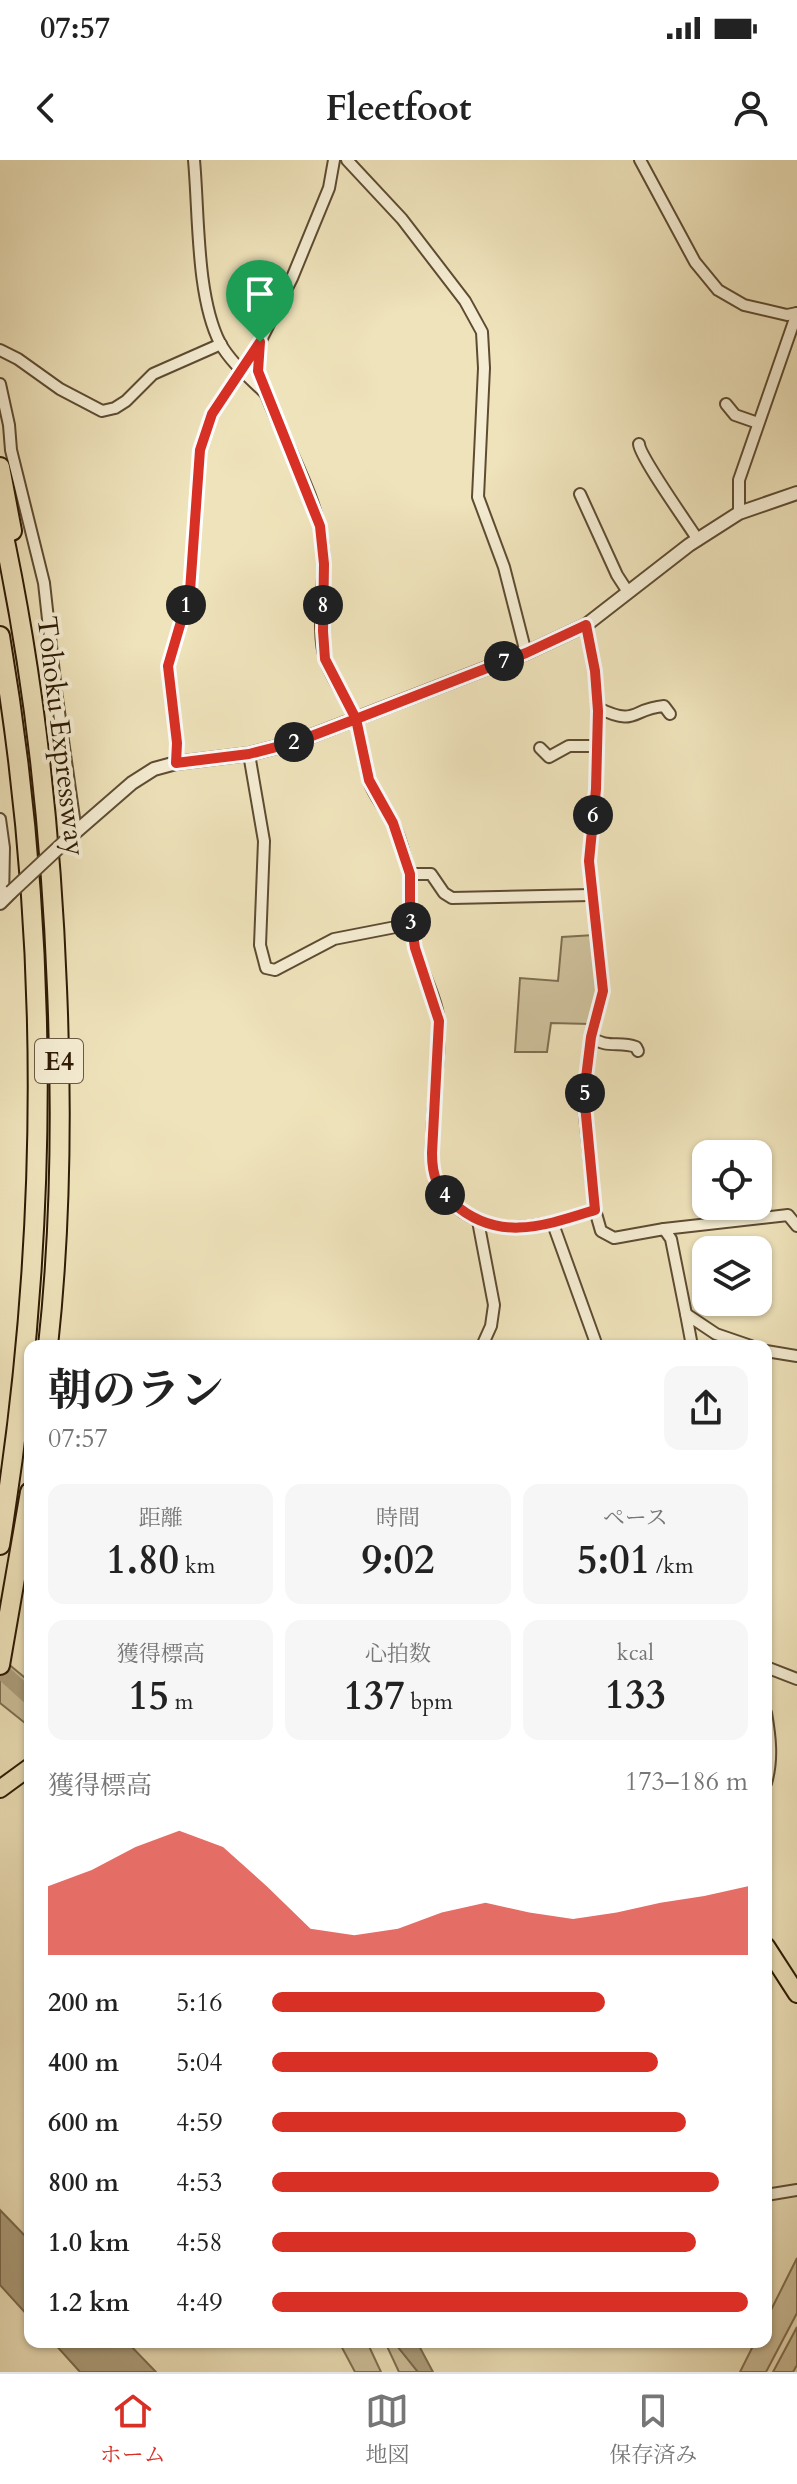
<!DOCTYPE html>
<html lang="ja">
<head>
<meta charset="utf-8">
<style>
  :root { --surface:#fff; --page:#f6f6f6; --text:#222; --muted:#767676; --line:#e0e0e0; --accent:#d93025 }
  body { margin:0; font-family:Cardo,"Noto Serif JP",serif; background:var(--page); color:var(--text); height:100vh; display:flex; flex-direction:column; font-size:30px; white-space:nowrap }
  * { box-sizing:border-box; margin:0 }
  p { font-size:26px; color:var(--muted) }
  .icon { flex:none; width:44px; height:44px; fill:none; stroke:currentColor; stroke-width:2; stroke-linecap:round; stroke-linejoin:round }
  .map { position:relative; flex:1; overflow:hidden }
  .panel { position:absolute; left:24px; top:1180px; width:748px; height:1008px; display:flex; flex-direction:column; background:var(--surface); border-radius:16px; box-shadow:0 2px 6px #0004 }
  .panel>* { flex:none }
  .buttons { position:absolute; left:692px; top:980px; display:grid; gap:16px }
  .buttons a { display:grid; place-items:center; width:80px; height:80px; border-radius:16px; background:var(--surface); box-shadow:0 2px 6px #0004; font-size:40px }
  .pin { position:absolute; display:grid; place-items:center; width:68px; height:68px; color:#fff; margin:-82px -34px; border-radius:50% 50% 50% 0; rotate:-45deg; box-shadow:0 0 8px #0007 }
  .pin .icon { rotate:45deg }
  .km { position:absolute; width:40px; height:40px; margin:-20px; border-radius:50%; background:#222; color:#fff; font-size:22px; line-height:40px; text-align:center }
  .round { display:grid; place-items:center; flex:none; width:84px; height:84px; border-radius:16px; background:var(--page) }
  .head { display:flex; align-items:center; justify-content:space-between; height:136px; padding:0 24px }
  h1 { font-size:44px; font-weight:700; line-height:60px }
  .stats { display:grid; grid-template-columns:repeat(3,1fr); gap:12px; height:136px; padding:8px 24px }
  .stats div { display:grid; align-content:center; border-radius:16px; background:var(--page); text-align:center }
  .stats b { font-size:40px; font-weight:700 }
  .stats small { font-size:22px; font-weight:400 }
  .stats p { font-size:22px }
  .chart { height:224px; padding:16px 24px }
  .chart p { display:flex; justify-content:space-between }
  .chart svg { width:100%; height:144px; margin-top:8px; fill:var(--accent); opacity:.7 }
  ul { padding:0 24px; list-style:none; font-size:26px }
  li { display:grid; grid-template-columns:128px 96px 1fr; align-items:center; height:60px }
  li i { height:20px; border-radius:10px; background:var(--accent) }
  .status { display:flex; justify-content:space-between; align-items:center; height:56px; padding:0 40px; background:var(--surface); direction:ltr }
  .status svg { height:22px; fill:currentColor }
  header { display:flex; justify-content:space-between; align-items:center; height:104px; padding:0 24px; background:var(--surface); font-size:36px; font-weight:700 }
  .dock { display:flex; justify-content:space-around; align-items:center; height:112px; border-top:2px solid var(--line); background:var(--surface); font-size:22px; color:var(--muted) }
  .dock a { display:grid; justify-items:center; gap:4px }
  .dock .current { color:var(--accent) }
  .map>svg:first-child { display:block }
</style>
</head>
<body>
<div class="status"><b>07:57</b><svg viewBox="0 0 49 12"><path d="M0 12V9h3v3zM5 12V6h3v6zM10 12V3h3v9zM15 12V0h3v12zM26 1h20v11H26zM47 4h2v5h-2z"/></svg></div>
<header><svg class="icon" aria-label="back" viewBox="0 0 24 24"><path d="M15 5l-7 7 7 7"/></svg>Fleetfoot<svg class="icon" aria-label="person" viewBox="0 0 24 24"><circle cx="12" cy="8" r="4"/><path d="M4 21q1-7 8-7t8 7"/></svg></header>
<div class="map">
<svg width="797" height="2212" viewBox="0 0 797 2212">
  <rect width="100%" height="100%" fill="#efe3bb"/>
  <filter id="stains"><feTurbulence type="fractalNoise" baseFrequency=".0025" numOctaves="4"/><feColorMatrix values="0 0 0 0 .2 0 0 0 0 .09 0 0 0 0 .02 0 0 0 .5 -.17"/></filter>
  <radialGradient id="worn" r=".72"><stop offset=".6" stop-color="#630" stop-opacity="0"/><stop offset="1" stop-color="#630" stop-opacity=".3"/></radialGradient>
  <g fill="#cec19c" stroke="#7e6e50" stroke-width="2">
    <polygon points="594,775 599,828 590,864 551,863 547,892 515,892 520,818 558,821 562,777"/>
    <polygon points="0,1497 30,1522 30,1567 0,1543"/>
    <polygon points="797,2098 797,2153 766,2212 740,2212 755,2182 766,2182 766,2160"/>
    <polygon points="797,2167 797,2205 793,2212 773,2212"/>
    <polygon points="339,2182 367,2182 381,2212 355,2212"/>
    <polygon points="385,2182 394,2182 418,2212 399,2212"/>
  </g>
  <g fill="#ad9f7d" stroke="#7a6a4d" stroke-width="2">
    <polygon points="0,2050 30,2081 30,2158 0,2125"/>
    <polygon points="53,2182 127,2182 156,2212 80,2212"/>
    <polygon points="394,2182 417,2182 433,2212 418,2212"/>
  </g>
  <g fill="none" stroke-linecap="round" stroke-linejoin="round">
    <polyline stroke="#ad9f7d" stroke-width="16" points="0,1510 30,1537"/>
    <defs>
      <g id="minor">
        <path d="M194 0C199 54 196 136 220 183 231 203 250 218 266 234L258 211 260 184"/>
        <polyline points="347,0 402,59 465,141 482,172 484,208 478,337 504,407 526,493"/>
        <polyline points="640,0 695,102 718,130 744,145 787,155 797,153"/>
        <polyline points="0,190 18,199 60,229 102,251 115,248 126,241 153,214 221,184"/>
        <polyline points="0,224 9,265 11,290 44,423 56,531 76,672"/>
        <path d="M266 234C283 279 319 340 323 387 326 421 315 470 326 502 334 523 349 541 356 561 363 580 363 601 369 621 374 636 385 648 393 663 398 673 402 686 405 697 415 726 407 757 415 787 420 808 432 828 437 850 446 892 419 1001 440 1030 481 1084 540 1068 595 1050"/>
        <polyline points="726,244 735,255 758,263"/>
        <path d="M639 284C640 297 688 364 698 380"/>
        <polyline points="580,334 617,415 628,432"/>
        <polyline points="739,353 739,320 797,153"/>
        <polyline points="586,465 595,511 598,551 596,629 589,701 603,831 591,877 584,934 585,956 595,1050 601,1071 614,1078 664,1069 671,1079 686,1154"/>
        <path d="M598 548C638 567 630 549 664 546L670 554"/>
        <polyline points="540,588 549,597 569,586 598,586"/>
        <polyline points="249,594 264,681 260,785 266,808 275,810 334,779 411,764"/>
        <polyline points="176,603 177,583 168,506 190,431 200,290 212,254 260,182 292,118 329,28 334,0"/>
        <polyline points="0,659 4,688 3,740"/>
        <polyline points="410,714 431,714 444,733 452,738 591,735"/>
        <path d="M591 877C607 889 619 881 636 887L638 891"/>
        <polyline points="478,1061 494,1145 491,1166 482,1186"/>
        <polyline points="553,1064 597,1186"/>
        <polyline points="664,1069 788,1055 797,1066"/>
        <polyline points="692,1186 686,1154 716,1174 751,1186"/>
        <polyline points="766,1191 797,1196"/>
        <polyline points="766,1507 797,1519"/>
        <path d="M766 1553C770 1576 773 1599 766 1623"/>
        <polyline points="766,2035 797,2030"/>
      </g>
      <g id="tertiary">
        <polyline points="71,676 132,623 154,609 176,603 249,594 296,582 526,493 586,465 689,385 739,353 797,333"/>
        <polyline points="0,743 11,732"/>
      </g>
      <g id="primary">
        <polyline points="0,1629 30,1607"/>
        <polyline points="766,1786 797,1834"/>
      </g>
      <g id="motorway">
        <polyline points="0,307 12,371"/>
        <path d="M0 358C34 512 51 670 57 828 62 947 61 1068 48 1186"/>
        <path d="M0 476C51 777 49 1084 0 1385"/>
        <polyline points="0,1505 30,1332"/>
      </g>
    </defs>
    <use href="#minor" stroke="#5e4c32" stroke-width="14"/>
    <use href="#tertiary" stroke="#5e4c32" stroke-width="16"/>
    <use href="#primary" stroke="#2d1a04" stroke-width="20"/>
    <use href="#motorway" stroke="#2d1a04" stroke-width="22"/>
    <use href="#minor" stroke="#f5edd3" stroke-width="10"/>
    <use href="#tertiary" stroke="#f5edd3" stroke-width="12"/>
    <use href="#primary" stroke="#efe3bb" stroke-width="16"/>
    <use href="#motorway" stroke="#efe3bb" stroke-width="18"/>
    <defs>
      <polyline id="tertiary-bridge" points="11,732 71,676"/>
    </defs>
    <use href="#tertiary-bridge" stroke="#5e4c32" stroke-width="16" stroke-linecap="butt"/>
    <use href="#tertiary-bridge" stroke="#f5edd3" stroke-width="12"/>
  </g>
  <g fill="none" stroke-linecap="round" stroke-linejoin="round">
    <defs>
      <path id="route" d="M260 182 212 254 200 290 190 431 168 506 177 583 176 603 249 594 296 582 356 559 369 620 393 663 410 714V755L415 788 439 861 432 993C432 1016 437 1028 453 1043 498 1083 544 1066 595 1050L584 934 591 877 603 831 589 701 596 629 598 551 595 511 586 465 526 493 356 559 325 499 323 471 324 404 320 366 258 211 260 182"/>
    </defs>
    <use href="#route" stroke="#fff" stroke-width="16"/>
    <use href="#route" stroke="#d93025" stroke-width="10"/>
  </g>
  <g text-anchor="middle" stroke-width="8" stroke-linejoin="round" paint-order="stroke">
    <rect fill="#f5edd3" stroke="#695942" stroke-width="2" x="35" y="879" width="48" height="44" rx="6"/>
    <g font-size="26" font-weight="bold" fill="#2d1a04">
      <text x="59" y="910">E4</text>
    </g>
    <g font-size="28" fill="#2d1a04" stroke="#f5edd3">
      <text transform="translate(62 576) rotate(83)" y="10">Tohoku Expressway</text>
    </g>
  </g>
  <rect width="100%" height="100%" filter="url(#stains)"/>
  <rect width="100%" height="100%" fill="url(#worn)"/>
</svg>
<div class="buttons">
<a><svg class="icon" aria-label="locate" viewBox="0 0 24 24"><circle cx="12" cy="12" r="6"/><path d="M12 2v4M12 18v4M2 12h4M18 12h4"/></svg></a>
<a><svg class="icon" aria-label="layers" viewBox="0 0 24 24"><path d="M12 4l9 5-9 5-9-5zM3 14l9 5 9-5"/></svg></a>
</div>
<div class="pin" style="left:260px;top:182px;background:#1e9e55"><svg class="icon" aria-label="arrive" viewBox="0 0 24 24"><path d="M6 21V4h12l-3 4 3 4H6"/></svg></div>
<b class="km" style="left:186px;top:445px">1</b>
<b class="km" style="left:294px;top:582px">2</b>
<b class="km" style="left:411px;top:762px">3</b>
<b class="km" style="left:445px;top:1035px">4</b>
<b class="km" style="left:585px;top:933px">5</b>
<b class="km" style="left:593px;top:655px">6</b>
<b class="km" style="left:504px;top:501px">7</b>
<b class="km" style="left:323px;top:445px">8</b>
<section class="panel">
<div class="head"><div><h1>朝のラン</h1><p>07:57</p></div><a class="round"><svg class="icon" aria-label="share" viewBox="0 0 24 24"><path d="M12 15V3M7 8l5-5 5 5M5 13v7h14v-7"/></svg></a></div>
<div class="stats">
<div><p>距離</p><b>1.80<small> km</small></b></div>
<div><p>時間</p><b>9:02</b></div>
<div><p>ペース</p><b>5:01<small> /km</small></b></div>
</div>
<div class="stats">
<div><p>獲得標高</p><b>15<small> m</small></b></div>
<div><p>心拍数</p><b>137<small> bpm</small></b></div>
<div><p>kcal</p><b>133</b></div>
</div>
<div class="chart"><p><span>獲得標高</span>173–186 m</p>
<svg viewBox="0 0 160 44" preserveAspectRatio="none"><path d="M0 44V23L10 18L20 11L30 6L40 11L50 23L60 36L70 38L80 36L90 31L100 28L110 31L120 33L130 31L140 28L150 26L160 23V44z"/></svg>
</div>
<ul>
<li><b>200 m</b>5:16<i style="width:70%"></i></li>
<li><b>400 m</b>5:04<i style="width:81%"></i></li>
<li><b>600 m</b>4:59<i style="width:87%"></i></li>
<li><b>800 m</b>4:53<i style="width:94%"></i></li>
<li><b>1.0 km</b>4:58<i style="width:89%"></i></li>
<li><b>1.2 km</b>4:49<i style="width:100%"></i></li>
</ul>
</section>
</div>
<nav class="dock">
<a class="current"><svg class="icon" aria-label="home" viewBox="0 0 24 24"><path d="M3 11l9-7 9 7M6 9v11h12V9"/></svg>ホーム</a>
<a><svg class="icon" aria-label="map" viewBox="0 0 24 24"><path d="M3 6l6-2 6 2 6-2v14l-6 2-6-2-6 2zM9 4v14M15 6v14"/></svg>地図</a>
<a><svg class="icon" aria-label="saved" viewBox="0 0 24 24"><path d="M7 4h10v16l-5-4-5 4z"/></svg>保存済み</a>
</nav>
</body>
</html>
